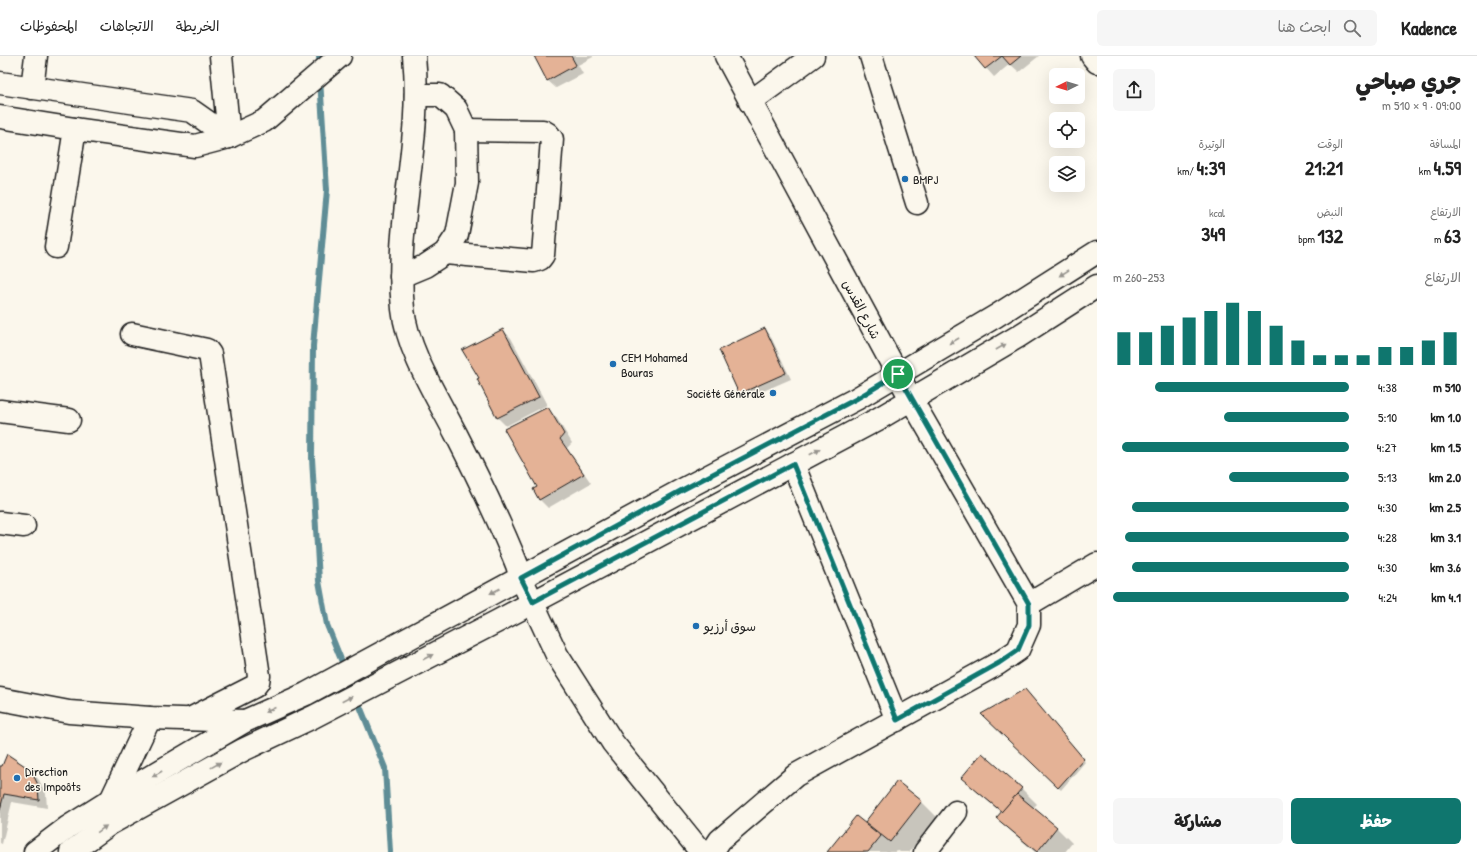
<!DOCTYPE html>
<html lang="ar">
<head>
<meta charset="utf-8">
<style>
  :root { --surface:#fff; --page:#f6f6f6; --text:#222; --muted:#767676; --line:#e0e0e0; --accent:#0f766e }
  body { margin:0; font-family:"Patrick Hand","Playpen Sans Arabic",sans-serif; background:var(--page); color:var(--text); direction:rtl; height:100vh; display:flex; flex-direction:column; font-size:15px; white-space:nowrap }
  * { box-sizing:border-box; margin:0 }
  p { font-size:13px; color:var(--muted) }
  .icon { flex:none; width:22px; height:22px; fill:none; stroke:currentColor; stroke-width:2; stroke-linecap:round; stroke-linejoin:round }
  .map { position:relative; flex:1; overflow:hidden; direction:ltr }
  .panel { display:flex; flex-direction:column; background:var(--surface); width:380px }
  .panel>* { flex:none }
  .needle { width:26px; rotate:265deg }
  .controls { position:absolute; left:1049px; top:12px; display:grid; gap:8px }
  .controls a { display:grid; place-items:center; width:36px; height:36px; border-radius:6px; background:var(--surface); box-shadow:0 4px 16px #0002; font-size:20px }
  .pin { position:absolute; display:grid; place-items:center; width:34px; height:34px; color:#fff; margin:-17px; border:2px solid #fff; border-radius:50%; box-shadow:0 1px 4px #0007 }
  .round { display:grid; place-items:center; flex:none; width:42px; height:42px; border-radius:6px; background:var(--page) }
  .summary { display:flex; align-items:center; justify-content:space-between; height:68px; padding:0 16px }
  h1 { font-size:22px; font-weight:800; line-height:30px }
  .figures { display:grid; grid-template-columns:repeat(3,1fr); gap:6px; height:68px; padding:4px 16px }
  .figures div { display:grid; align-content:center }
  .figures b { font-size:20px; font-weight:800 }
  .figures small { font-size:11px; font-weight:400 }
  .figures p { font-size:11px }
  .chart { height:112px; padding:8px 16px }
  .chart p { display:flex; justify-content:space-between }
  .chart svg { width:100%; height:72px; margin-top:4px; stroke:var(--accent); stroke-width:6 }
  .action { display:flex; gap:8px; margin-top:auto; padding:8px 16px }
  .action a { flex:1; height:46px; border-radius:6px; background:var(--accent); color:#fff; font-size:16px; font-weight:800; line-height:46px; text-align:center }
  .action a+a { background:var(--page); color:var(--text) }
  ul { padding:0 16px; list-style:none; font-size:13px }
  li { display:grid; grid-template-columns:64px 48px 1fr; align-items:center; height:30px }
  li i { height:10px; border-radius:5px; background:var(--accent) }
  header { display:flex; align-items:center; gap:24px; box-sizing:border-box; height:56px; padding:0 20px; background:var(--surface); border-bottom:1px solid var(--line) }
  header strong { font-size:19px }
  nav { display:flex; gap:22px; margin-inline-start:auto; font-size:14px }
  .search { width:280px; height:36px; background:var(--page); display:flex; align-items:center; gap:10px; box-sizing:border-box; padding:0 14px; border-radius:6px; color:var(--muted); font-size:15px }
  main { display:flex; flex:1; min-height:0 }
  .map>svg:first-child { display:block }
</style>
</head>
<body>
<header>
<strong>Kadence</strong>
<div class="search"><svg class="icon" aria-label="search" viewBox="0 0 24 24"><circle cx="10" cy="10" r="6"/><path d="M15 15l6 6"/></svg>ابحث هنا</div>
<nav><a>الخريطة</a><a>الاتجاهات</a><a>المحفوظات</a></nav>
</header>
<main>
<section class="panel">
<div class="summary"><div><h1>جري صباحي</h1><p>09:00 · 9 × 510 m</p></div><a class="round"><svg class="icon" aria-label="share" viewBox="0 0 24 24"><path d="M12 15V3M7 8l5-5 5 5M5 13v7h14v-7"/></svg></a></div>
<div class="figures">
<div><p>المسافة</p><b>4.59<small> km</small></b></div>
<div><p>الوقت</p><b>21:21</b></div>
<div><p>الوتيرة</p><b>4:39<small> /km</small></b></div>
</div>
<div class="figures">
<div><p>الارتفاع</p><b>63<small> m</small></b></div>
<div><p>النبض</p><b>132<small> bpm</small></b></div>
<div><p>kcal</p><b>349</b></div>
</div>
<div class="chart"><p><span>الارتفاع</span>253–260 m</p>
<svg viewBox="0 0 160 44" preserveAspectRatio="none"><path d="M5 44V24M15 44V24M25 44V20M35 44V15M45 44V11M55 44V6M65 44V11M75 44V20M85 44V29M95 44V38M105 44V38M115 44V38M125 44V33M135 44V33M145 44V29M155 44V24"/></svg>
</div>
<ul>
<li><b>510 m</b>4:38<i style="width:82%"></i></li>
<li><b>1.0 km</b>5:10<i style="width:53%"></i></li>
<li><b>1.5 km</b>4:27<i style="width:96%"></i></li>
<li><b>2.0 km</b>5:13<i style="width:51%"></i></li>
<li><b>2.5 km</b>4:30<i style="width:92%"></i></li>
<li><b>3.1 km</b>4:28<i style="width:95%"></i></li>
<li><b>3.6 km</b>4:30<i style="width:92%"></i></li>
<li><b>4.1 km</b>4:24<i style="width:100%"></i></li>
</ul>
<div class="action"><a>حفظ</a><a>مشاركة</a></div>
</section>
<div class="map">
<svg width="1097" height="796" viewBox="0 0 1097 796">
  <rect width="100%" height="100%" fill="#fbf7ec"/>
  <filter id="ink" filterUnits="userSpaceOnUse"><feTurbulence type="fractalNoise" baseFrequency=".025" numOctaves="2"/><feDisplacementMap in="SourceGraphic" scale="8" xChannelSelector="R" yChannelSelector="G"/><feConvolveMatrix kernelMatrix="1 2 1 2 8 2 1 2 1" color-interpolation-filters="sRGB"/></filter>
  <g filter="url(#ink)">
    <g fill="#0003">
      <polygon points="535,0 593,0 593,1 578,9 583,18 556,32 547,24"/>
      <polygon points="975,0 1039,0 1019,16 1010,8 994,21"/>
      <polygon points="765,273 770,279 791,323 745,343 739,338"/>
      <polygon points="503,274 511,282 547,349 506,370 498,362 478,323 481,323"/>
      <polygon points="548,353 556,361 572,387 567,392 591,427 548,452 540,444 535,434 538,431"/>
      <polygon points="1027,637 1085,706 1061,734 982,658"/>
      <polygon points="0,711 31,715 39,724 46,738 47,752 12,746 2,788 0,787"/>
      <polygon points="963,722 1021,732 1037,748 1033,752 1057,772 1072,787 1065,796 1035,796 1013,777 998,762 1002,757 978,737"/>
      <polygon points="897,726 922,746 937,761 909,796 900,796 897,794 895,796 828,796 865,768"/>
    </g>
    <g fill="none" stroke-linecap="round" stroke-linejoin="round">
      <g stroke="#5e8d96" stroke-width="6">
        <polyline points="319,0 320,12"/>
        <polyline points="320,23 327,134 313,290 312,402 319,525 327,569 385,712 390,796"/>
      </g>
    </g>
    <g fill="#e4b296" stroke="#1c1c1c">
      <polygon points="534,0 571,0 576,9 547,25"/>
      <polygon points="974,0 1002,0 985,13"/>
      <polygon points="1002,0 1021,0 1010,9"/>
      <polygon points="765,272 786,317 739,338 719,294"/>
      <polygon points="503,273 539,341 497,362 477,323 479,322 462,294"/>
      <polygon points="548,351 564,378 560,383 584,418 539,444 533,433 537,431 504,373"/>
      <polygon points="1025,633 1084,703 1058,732 981,658"/>
      <polygon points="982,697 1022,732 1002,756 961,722"/>
      <polygon points="7,698 31,714 38,729 39,744 4,738 0,754 0,710 2,710"/>
      <polygon points="897,725 922,745 890,786 865,766"/>
      <polygon points="1017,738 1057,771 1037,796 996,762"/>
      <polygon points="856,760 881,780 868,796 827,796"/>
    </g>
    <g fill="none" stroke-linecap="round" stroke-linejoin="round">
      <defs>
        <g id="minor">
          <polyline points="221,0 229,81"/>
          <path d="M414 0C423 85 394 169 403 253 407 294 437 341 456 378 478 421 499 464 517 509L521 522 557 599 613 687 701 796"/>
          <polyline points="871,0 917,147"/>
          <polyline points="1092,0 1097,6"/>
          <polyline points="0,27 192,55 229,81"/>
          <polyline points="32,32 36,0"/>
          <polyline points="750,46 813,0"/>
          <polyline points="0,61 75,73 195,90 229,81 264,65 340,0"/>
          <polyline points="56,191 75,73"/>
          <polyline points="445,197 534,205 540,203 543,199 552,83 548,78 543,75 466,74"/>
          <polyline points="401,220 425,210 445,197 457,179 467,127 466,74 456,53 440,39 416,39"/>
          <polyline points="132,278 207,294 210,298 259,620 258,626 255,630 190,663"/>
          <polyline points="0,355 69,364"/>
          <polyline points="793,408 897,664"/>
          <polyline points="0,467 24,470"/>
          <polyline points="1029,548 1097,508"/>
          <polyline points="0,643 69,656 150,662 245,665"/>
          <polyline points="111,744 150,662"/>
          <polyline points="712,796 720,784 796,719 999,607 1018,594 1029,569 1029,548 911,343 726,0"/>
          <polyline points="925,796 956,756"/>
        </g>
        <g id="major">
          <polyline points="35,796 68,771 111,744 245,665 306,638 684,433 856,343 996,260 1097,196"/>
          <polyline points="71,796 111,767 243,694 313,661 498,565 878,363 1019,280 1097,230"/>
        </g>
      </defs>
      <use href="#minor" stroke="#1c1c1c" stroke-width="25"/>
      <use href="#major" stroke="#1c1c1c" stroke-width="25"/>
      <use href="#minor" stroke="#fbf7ec" stroke-width="22"/>
      <use href="#major" stroke="#fbf7ec" stroke-width="22"/>
    </g>
    <defs><path id="oneway-solid" d="M-6-.8H1V-3.2L6.5 0L1 3.2V.8H-6Z"/></defs>
    <g fill="#97948e">
      <use href="#oneway-solid" transform="translate(1064 217) rotate(148)"/>
      <use href="#oneway-solid" transform="translate(954 285) rotate(150)"/>
      <use href="#oneway-solid" transform="translate(1001 291) rotate(-30)"/>
      <use href="#oneway-solid" transform="translate(815 396) rotate(-28)"/>
      <use href="#oneway-solid" transform="translate(495 535) rotate(153)"/>
      <use href="#oneway-solid" transform="translate(428 601) rotate(-28)"/>
      <use href="#oneway-solid" transform="translate(347 643) rotate(-27)"/>
      <use href="#oneway-solid" transform="translate(270 654) rotate(156)"/>
      <use href="#oneway-solid" transform="translate(216 709) rotate(-29)"/>
      <use href="#oneway-solid" transform="translate(157 718) rotate(150)"/>
      <use href="#oneway-solid" transform="translate(102 773) rotate(-36)"/>
    </g>
  </g>
  <g fill="none" stroke-linecap="round" stroke-linejoin="round" filter="url(#ink)">
    <defs>
      <polygon id="route" points="898,318 1029,548 1029,569 1018,594 999,607 897,664 793,408 533,546 521,522 684,433 856,343"/>
    </defs>
    <use href="#route" stroke="#fff" stroke-width="8"/>
    <use href="#route" stroke="#0f766e" stroke-width="5"/>
  </g>
  <g fill="#1f6fb2" stroke="#fbf7ec" stroke-width="1.5">
    <circle cx="905" cy="123" r="4"/>
    <circle cx="613" cy="308" r="4"/>
    <circle cx="773" cy="337" r="4"/>
    <circle cx="696" cy="570" r="4"/>
    <circle cx="17" cy="722" r="4"/>
  </g>
  <g text-anchor="middle" stroke-width="3" stroke-linejoin="round" paint-order="stroke">
    <g font-size="13" fill="#1c1c1c" stroke="#fbf7ec" text-anchor="start">
      <text x="913" y="128">BMPJ</text>
      <text x="621" y="306">CEM Mohamed<tspan x="621" dy="15">Bouras</tspan></text>
      <text x="765" y="342" text-anchor="end">Société Générale</text>
      <text x="704" y="575">سوق أرزيو</text>
      <text x="25" y="720">Direction<tspan x="25" dy="15">des Impoôts</tspan></text>
    </g>
    <g font-size="13" fill="#1c1c1c" stroke="#fbf7ec">
      <text transform="translate(862 253) rotate(62)" y="5">شارع القدس</text>
    </g>
  </g>
</svg>
<div class="controls">
<a><svg class="needle" viewBox="-14 -14 28 28"><path d="M0-13l5 13h-10z" fill="#e53935"/><path d="M0 13l5-13h-10z" fill="#767676"/></svg></a>
<a><svg class="icon" aria-label="locate" viewBox="0 0 24 24"><circle cx="12" cy="12" r="6"/><path d="M12 2v4M12 18v4M2 12h4M18 12h4"/></svg></a>
<a><svg class="icon" aria-label="layers" viewBox="0 0 24 24"><path d="M12 4l9 5-9 5-9-5zM3 14l9 5 9-5"/></svg></a>
</div>
<div class="pin" style="left:898px;top:318px;background:#1e9e55"><svg class="icon" aria-label="arrive" viewBox="0 0 24 24"><path d="M6 21V4h12l-3 4 3 4H6"/></svg></div>
</div>
</main>
</body>
</html>
